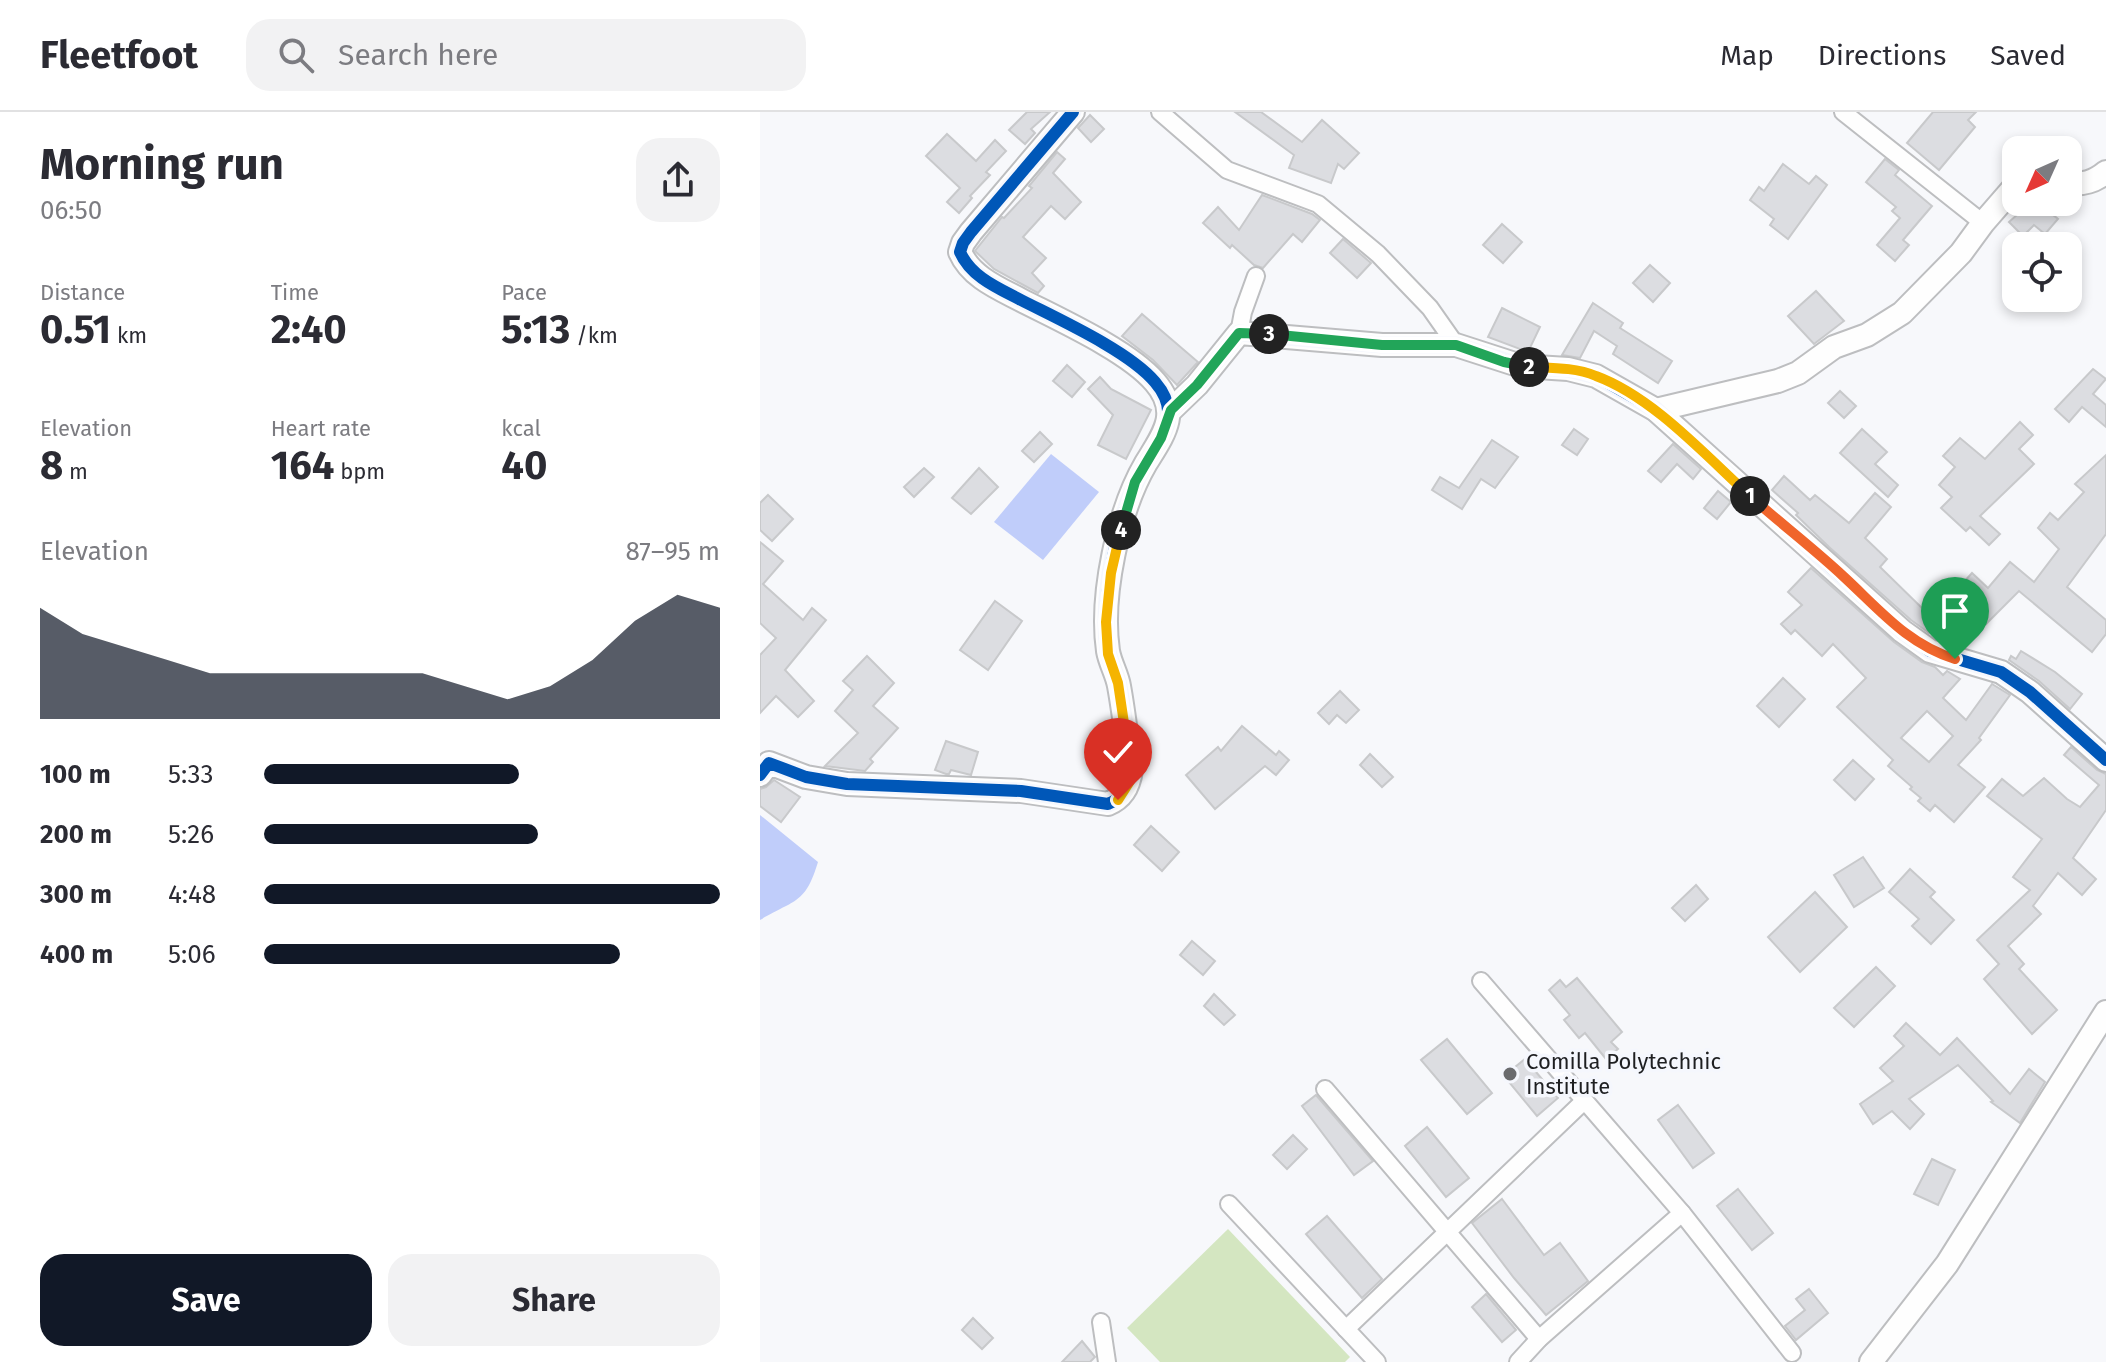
<!DOCTYPE html>
<html lang="en">
<head>
<meta charset="utf-8">
<style>
  :root { --surface:#fff; --page:#f2f2f3; --text:#2b2b33; --muted:#7c7c81; --line:#e1e1e2; --accent:#111827 }
  body { margin:0; font-family:"Fira Sans",sans-serif; background:var(--page); color:var(--text); height:100vh; display:flex; flex-direction:column; font-size:30px; white-space:nowrap }
  * { box-sizing:border-box; margin:0 }
  p { font-size:26px; color:var(--muted) }
  .icon { flex:none; width:44px; height:44px; fill:none; stroke:currentColor; stroke-width:2; stroke-linecap:round; stroke-linejoin:round }
  .map { position:relative; flex:1; overflow:hidden }
  .panel { display:flex; flex-direction:column; background:var(--surface); width:760px }
  .panel>* { flex:none }
  .needle { width:52px; rotate:225deg }
  .fabs { position:absolute; left:1242px; top:24px; display:grid; gap:16px }
  .fabs a { display:grid; place-items:center; width:80px; height:80px; border-radius:16px; background:var(--surface); box-shadow:0 4px 12px #0003; font-size:40px }
  .pin { position:absolute; display:grid; place-items:center; width:68px; height:68px; color:#fff; margin:-82px -34px; border-radius:50% 50% 50% 0; rotate:-45deg; box-shadow:0 0 8px #0007 }
  .pin .icon { rotate:45deg }
  .km { position:absolute; width:40px; height:40px; margin:-20px; border-radius:50%; background:#222; color:#fff; font-size:22px; line-height:40px; text-align:center }
  .round { display:grid; place-items:center; flex:none; width:84px; height:84px; border-radius:24px; background:var(--page) }
  .headline { display:flex; align-items:center; justify-content:space-between; height:136px; padding:0 40px }
  h1 { font-size:44px; font-weight:700; line-height:60px }
  .stats { display:grid; grid-template-columns:repeat(3,1fr); gap:12px; height:136px; padding:8px 40px }
  .stats div { display:grid; align-content:center }
  .stats b { font-size:40px; font-weight:700 }
  .stats small { font-size:22px; font-weight:400 }
  .stats p { font-size:22px }
  .chart { height:224px; padding:16px 40px }
  .chart p { display:flex; justify-content:space-between }
  .chart svg { width:100%; height:144px; margin-top:8px; fill:var(--accent); opacity:.7 }
  .primary-button { display:flex; gap:16px; margin-top:auto; padding:16px 40px }
  .primary-button a { flex:1; height:92px; border-radius:24px; background:var(--accent); color:#fff; font-size:32px; font-weight:700; line-height:92px; text-align:center }
  .primary-button a+a { background:var(--page); color:var(--text) }
  ul { padding:0 40px; list-style:none; font-size:26px }
  li { display:grid; grid-template-columns:128px 96px 1fr; align-items:center; height:60px }
  li i { height:20px; border-radius:10px; background:var(--accent) }
  header { display:flex; align-items:center; gap:48px; box-sizing:border-box; height:112px; padding:0 40px; background:var(--surface); border-bottom:2px solid var(--line) }
  header strong { font-size:38px }
  nav { display:flex; gap:44px; margin-inline-start:auto; font-size:28px }
  .search { width:560px; height:72px; background:var(--page); display:flex; align-items:center; gap:20px; box-sizing:border-box; padding:0 28px; border-radius:24px; color:var(--muted); font-size:30px }
  main { display:flex; flex:1; min-height:0 }
  .map>svg:first-child { display:block }
</style>
</head>
<body>
<header>
<strong>Fleetfoot</strong>
<div class="search"><svg class="icon" aria-label="search" viewBox="0 0 24 24"><circle cx="10" cy="10" r="6"/><path d="M15 15l6 6"/></svg>Search here</div>
<nav><a>Map</a><a>Directions</a><a>Saved</a></nav>
</header>
<main>
<section class="panel">
<div class="headline"><div><h1>Morning run</h1><p>06:50</p></div><a class="round"><svg class="icon" aria-label="share" viewBox="0 0 24 24"><path d="M12 15V3M7 8l5-5 5 5M5 13v7h14v-7"/></svg></a></div>
<div class="stats">
<div><p>Distance</p><b>0.51<small> km</small></b></div>
<div><p>Time</p><b>2:40</b></div>
<div><p>Pace</p><b>5:13<small> /km</small></b></div>
</div>
<div class="stats">
<div><p>Elevation</p><b>8<small> m</small></b></div>
<div><p>Heart rate</p><b>164<small> bpm</small></b></div>
<div><p>kcal</p><b>40</b></div>
</div>
<div class="chart"><p><span>Elevation</span>87–95 m</p>
<svg viewBox="0 0 160 44" preserveAspectRatio="none"><path d="M0 44V10L10 18L20 22L30 26L40 30L50 30L60 30L70 30L80 30L90 30L100 34L110 38L120 34L130 26L140 14L150 6L160 10V44z"/></svg>
</div>
<ul>
<li><b>100 m</b>5:33<i style="width:56%"></i></li>
<li><b>200 m</b>5:26<i style="width:60%"></i></li>
<li><b>300 m</b>4:48<i style="width:100%"></i></li>
<li><b>400 m</b>5:06<i style="width:78%"></i></li>
</ul>
<div class="primary-button"><a>Save</a><a>Share</a></div>
</section>
<div class="map">
<svg width="1346" height="1250" viewBox="0 0 1346 1250">
  <rect width="100%" height="100%" fill="#f7f8fb"/>
  <polygon fill="#d4e6c1" points="468,1117 590,1245 585,1250 400,1250 367,1216"/>
  <g fill="#c0cdfa">
    <polygon points="291,342 339,380 283,448 234,410"/>
    <path d="M0 703 58 750C45 793 35 787 0 808Z"/>
  </g>
  <g fill="#dcdde1" stroke="#c8c9cb" stroke-width="2" fill-rule="evenodd">
    <polygon points="267,0 290,0 271,17 275,21 265,32 249,18"/>
    <polygon points="475,0 501,0 542,30 562,8 599,41 584,57 578,52 571,71 529,56 534,43"/>
    <polygon points="1173,0 1216,0 1208,8 1215,15 1179,58 1147,31"/>
    <polygon points="330,3 344,17 331,30 318,16"/>
    <polygon points="187,22 216,49 235,28 246,39 226,60 230,63 210,84 212,86 199,101 187,90 200,76 166,44"/>
    <polygon points="297,40 305,47 293,61 321,90 305,107 291,94 263,125 286,146 272,161 284,174 278,181 234,157 215,139 242,105 244,106 272,76 269,74"/>
    <polygon points="1125,47 1139,58 1135,63 1172,94 1143,128 1149,133 1135,149 1117,133 1140,106 1132,99 1136,95 1106,70"/>
    <polygon points="1023,52 1049,72 1056,64 1067,73 1028,127 1010,113 1014,107 990,88 999,75 1004,79"/>
    <polygon points="502,83 552,102 560,108 542,130 533,122 503,156 494,153 472,133 470,136 443,111 458,95 479,118"/>
    <polygon points="1262,90 1277,90 1298,107 1285,122 1274,113 1263,124 1249,110 1259,101 1255,98"/>
    <polygon points="742,112 762,130 743,151 723,133"/>
    <polygon points="583,127 611,151 597,166 570,141"/>
    <polygon points="890,153 910,171 893,190 873,171"/>
    <polygon points="1056,179 1084,209 1054,232 1028,204"/>
    <polygon points="833,191 863,211 860,216 912,249 898,271 853,242 857,234 834,219 820,246 802,243"/>
    <polygon points="742,196 780,215 768,240 728,225"/>
    <polygon points="382,202 438,250 417,273 393,248 362,224"/>
    <polygon points="307,253 325,270 312,285 293,269"/>
    <polygon points="1333,257 1346,267 1333,282 1346,293 1346,315 1322,295 1309,310 1295,297"/>
    <polygon points="340,265 351,277 391,298 366,347 338,333 353,303 328,277"/>
    <polygon points="1080,279 1096,294 1084,306 1068,291"/>
    <polygon points="1260,310 1273,323 1259,337 1274,352 1220,404 1240,422 1229,433 1210,415 1206,419 1181,396 1192,385 1179,373 1195,355 1183,344 1200,326 1225,347"/>
    <polygon points="814,317 828,327 817,343 802,333"/>
    <polygon points="1102,317 1127,340 1115,352 1138,373 1128,385 1080,341"/>
    <polygon points="280,320 292,332 274,350 262,339"/>
    <polygon points="732,328 758,345 735,376 721,367 702,397 672,378 680,365 699,376"/>
    <polygon points="913,332 941,357 933,367 917,352 901,370 888,359"/>
    <polygon points="1346,343 1346,422 1307,475 1346,508 1346,522 1332,540 1259,479 1226,512 1193,482 1212,461 1228,476 1250,450 1274,470 1299,437 1278,416 1290,401 1298,408 1324,380 1315,372"/>
    <polygon points="164,356 174,365 154,385 144,375"/>
    <polygon points="219,356 238,375 211,402 192,386"/>
    <polygon points="1024,364 1050,388 1055,383 1089,411 1115,381 1131,395 1105,426 1127,447 1120,455 1166,500 1183,479 1195,490 1169,521 1151,508 1069,435 1036,403 1038,401 1012,378"/>
    <polygon points="958,379 971,390 957,407 944,396"/>
    <polygon points="8,383 33,407 12,429 0,418 0,391"/>
    <polygon points="0,430 23,449 3,472 43,508 52,496 66,508 25,558 54,589 38,605 16,584 0,601 0,543 16,526 0,511"/>
    <path d="M1051 456 1134 530 1162 550 1175 555 1183 563 1187 559 1200 567 1183 586 1206 608 1232 572 1250 583 1219 626 1221 628 1198 653 1225 675 1194 710 1175 693 1170 699 1158 689 1161 686 1150 677 1152 675 1128 654 1133 648 1077 595 1106 566 1073 532 1062 544 1035 518 1031 522 1021 512 1042 493 1028 480ZM1167 599 1193 624 1169 650 1141 626Z"/>
    <polygon points="235,489 262,509 228,558 200,538"/>
    <polygon points="1261,539 1295,560 1322,582 1310,597 1279,569 1249,548 1251,544 1256,547"/>
    <polygon points="107,544 134,571 113,594 138,616 110,647 113,650 105,659 65,654 98,621 75,599 93,578 83,569"/>
    <polygon points="1023,566 1045,587 1019,615 997,594"/>
    <polygon points="580,579 599,598 586,611 577,603 569,612 558,601"/>
    <polygon points="482,614 516,643 519,639 529,648 516,663 505,654 455,697 426,663 458,635 461,639"/>
    <polygon points="186,629 218,640 211,663 191,658 189,662 186,662 175,658"/>
    <polygon points="1311,635 1337,658 1346,662 1346,698 1313,746 1336,767 1322,783 1298,761 1273,794 1281,802 1248,834 1264,852 1259,857 1297,898 1272,922 1224,867 1239,852 1217,828 1270,778 1253,765 1282,727 1227,684 1242,667 1263,684 1284,666 1307,687 1320,695 1339,673 1304,643"/>
    <polygon points="610,642 633,665 622,675 600,653"/>
    <polygon points="1093,648 1114,667 1095,688 1074,668"/>
    <polygon points="14,668 40,685 21,710 0,694 0,677 6,675"/>
    <polygon points="391,714 419,740 402,759 374,733"/>
    <polygon points="1103,745 1124,776 1094,795 1074,763"/>
    <polygon points="1150,757 1175,780 1170,785 1194,808 1171,832 1152,814 1159,807 1129,780"/>
    <polygon points="936,773 948,787 925,809 912,796"/>
    <polygon points="1055,780 1087,815 1040,860 1008,825"/>
    <polygon points="432,829 455,849 443,863 420,843"/>
    <polygon points="1116,855 1135,874 1094,915 1074,896"/>
    <polygon points="817,866 862,920 851,930 858,937 846,947 825,921 819,926 804,908 810,903 789,878 800,868 806,875"/>
    <polygon points="454,882 475,903 464,913 444,894"/>
    <polygon points="1146,911 1180,943 1197,926 1250,982 1269,957 1285,970 1260,1011 1231,990 1233,989 1198,953 1149,987 1164,1002 1150,1017 1132,999 1113,1012 1100,992 1133,969 1120,956 1144,934 1134,924"/>
    <polygon points="687,927 732,981 707,1002 661,948"/>
    <polygon points="765,947 798,986 777,1004 744,964"/>
    <polygon points="556,983 613,1049 594,1063 542,994"/>
    <polygon points="918,993 954,1041 933,1056 898,1008"/>
    <polygon points="667,1015 709,1066 686,1085 645,1034"/>
    <polygon points="533,1023 547,1037 527,1057 513,1043"/>
    <polygon points="1172,1047 1195,1058 1178,1093 1154,1082"/>
    <polygon points="978,1077 1013,1121 992,1138 957,1094"/>
    <polygon points="742,1087 784,1143 800,1131 828,1169 786,1203 754,1166 712,1111"/>
    <polygon points="567,1104 622,1167 602,1186 546,1122"/>
    <polygon points="1049,1177 1068,1201 1036,1228 1025,1214 1045,1198 1036,1187"/>
    <polygon points="726,1182 756,1218 742,1230 712,1195"/>
    <polygon points="213,1206 233,1226 222,1237 202,1218"/>
    <polygon points="322,1229 335,1245 330,1250 302,1250"/>
  </g>
  <g fill="none" stroke-linecap="round" stroke-linejoin="round">
    <defs>
      <g id="street">
        <polyline points="400,0 467,58 558,92 618,142 670,196 696,233"/>
        <polyline points="1083,0 1223,111"/>
        <polyline points="479,221 483,200 496,164"/>
        <polyline points="721,869 922,1101 1032,1241"/>
        <polyline points="565,977 779,1227"/>
        <polyline points="469,1092 617,1250"/>
        <polyline points="341,1210 347,1250"/>
        <polyline points="586,1217 824,989"/>
        <polyline points="758,1250 779,1227 922,1101"/>
      </g>
      <g id="secondary">
        <path d="M1308 71C1323 73 1334 70 1346 60"/>
        <polyline points="411,298 437,273 479,221 622,233 696,233 761,254 808,257 836,264 896,298 1142,519 1170,539 1241,560 1270,580 1346,648"/>
        <polyline points="896,298 1018,269 1038,261 1074,235 1107,223 1142,201 1201,141 1223,111 1256,73"/>
        <path d="M0 663 9 651 46 665 87 672 261 679 348 692C363 686 369 674 371 658 367 630 364 601 359 574 357 562 350 551 348 539 340 484 358 399 386 351 404 322 421 300 395 270 369 239 298 207 261 188 238 176 211 165 200 140L203 131 211 120 313 0"/>
        <polyline points="1111,1250 1187,1152 1346,900"/>
      </g>
    </defs>
    <use href="#street" stroke="#bdbec0" stroke-width="20"/>
    <use href="#secondary" stroke="#bdbec0" stroke-width="26"/>
    <use href="#street" stroke="#fefefe" stroke-width="16"/>
    <use href="#secondary" stroke="#fefefe" stroke-width="22"/>
    <defs>
      <g id="cycleway">
        <polyline points="411,298 437,273 479,221 622,233 696,233 761,254 808,257 836,264 896,298 1142,519 1170,539 1241,560 1270,580 1346,648"/>
        <path d="M0 663 9 651 46 665 87 672 261 679 348 692C363 686 369 674 371 658 367 630 364 601 359 574 357 562 350 551 348 539 340 484 358 399 386 351 404 322 421 300 395 270 369 239 298 207 261 188 238 176 211 165 200 140L203 131 211 120 313 0"/>
      </g>
    </defs>
    <use href="#cycleway" stroke="#f5f7fd" stroke-width="17"/>
    <use href="#cycleway" stroke="#0057b8" stroke-width="12"/>
  </g>
  <g fill="none" stroke-linecap="round" stroke-linejoin="round">
    <defs>
      <path id="split-1" d="M990 384C1020 411 1053 436 1083 464 1119 497 1147 532 1195 547"/>
      <path id="split-2" d="M769 255C791 256 815 255 836 264 893 285 945 343 990 384"/>
      <polyline id="split-3" points="509,222 622,233 696,233 744,250 769,255"/>
      <polyline id="split-4" points="361,418 375,370 401,326 411,298 437,273 479,221 509,222"/>
      <polyline id="split-5" points="358,688 370,669 371,658 358,571 348,542 346,510 351,461 361,418"/>
    </defs>
    <use href="#split-1" stroke="#fff" stroke-width="16"/>
    <use href="#split-2" stroke="#fff" stroke-width="16"/>
    <use href="#split-3" stroke="#fff" stroke-width="16"/>
    <use href="#split-4" stroke="#fff" stroke-width="16"/>
    <use href="#split-5" stroke="#fff" stroke-width="16"/>
    <use href="#split-1" stroke="#f0652b" stroke-width="10"/>
    <use href="#split-2" stroke="#f5b400" stroke-width="10"/>
    <use href="#split-3" stroke="#22a559" stroke-width="10"/>
    <use href="#split-4" stroke="#22a559" stroke-width="10"/>
    <use href="#split-5" stroke="#f5b400" stroke-width="10"/>
  </g>
  <circle fill="#6a6b6d" stroke="#f5f7fd" stroke-width="3" cx="750" cy="962" r="8"/>
  <g text-anchor="middle" stroke-width="7" stroke-linejoin="round" paint-order="stroke">
    <g font-size="22" fill="#1e1f21" stroke="#f5f7fd" text-anchor="start">
      <text x="766" y="957">Comilla Polytechnic<tspan x="766" dy="25">Institute</tspan></text>
    </g>
  </g>
</svg>
<div class="fabs">
<a><svg class="needle" viewBox="-14 -14 28 28"><path d="M0-13l5 13h-10z" fill="#e53935"/><path d="M0 13l5-13h-10z" fill="#7c7c81"/></svg></a>
<a><svg class="icon" aria-label="locate" viewBox="0 0 24 24"><circle cx="12" cy="12" r="6"/><path d="M12 2v4M12 18v4M2 12h4M18 12h4"/></svg></a>
</div>
<div class="pin" style="left:1195px;top:547px;background:#1e9e55"><svg class="icon" aria-label="arrive" viewBox="0 0 24 24"><path d="M6 21V4h12l-3 4 3 4H6"/></svg></div>
<div class="pin" style="left:358px;top:688px;background:#d93025"><svg class="icon" aria-label="check" viewBox="0 0 24 24"><path d="M5 12l5 5 9-10"/></svg></div>
<b class="km" style="left:990px;top:384px">1</b>
<b class="km" style="left:769px;top:255px">2</b>
<b class="km" style="left:509px;top:222px">3</b>
<b class="km" style="left:361px;top:418px">4</b>
</div>
</main>
</body>
</html>
